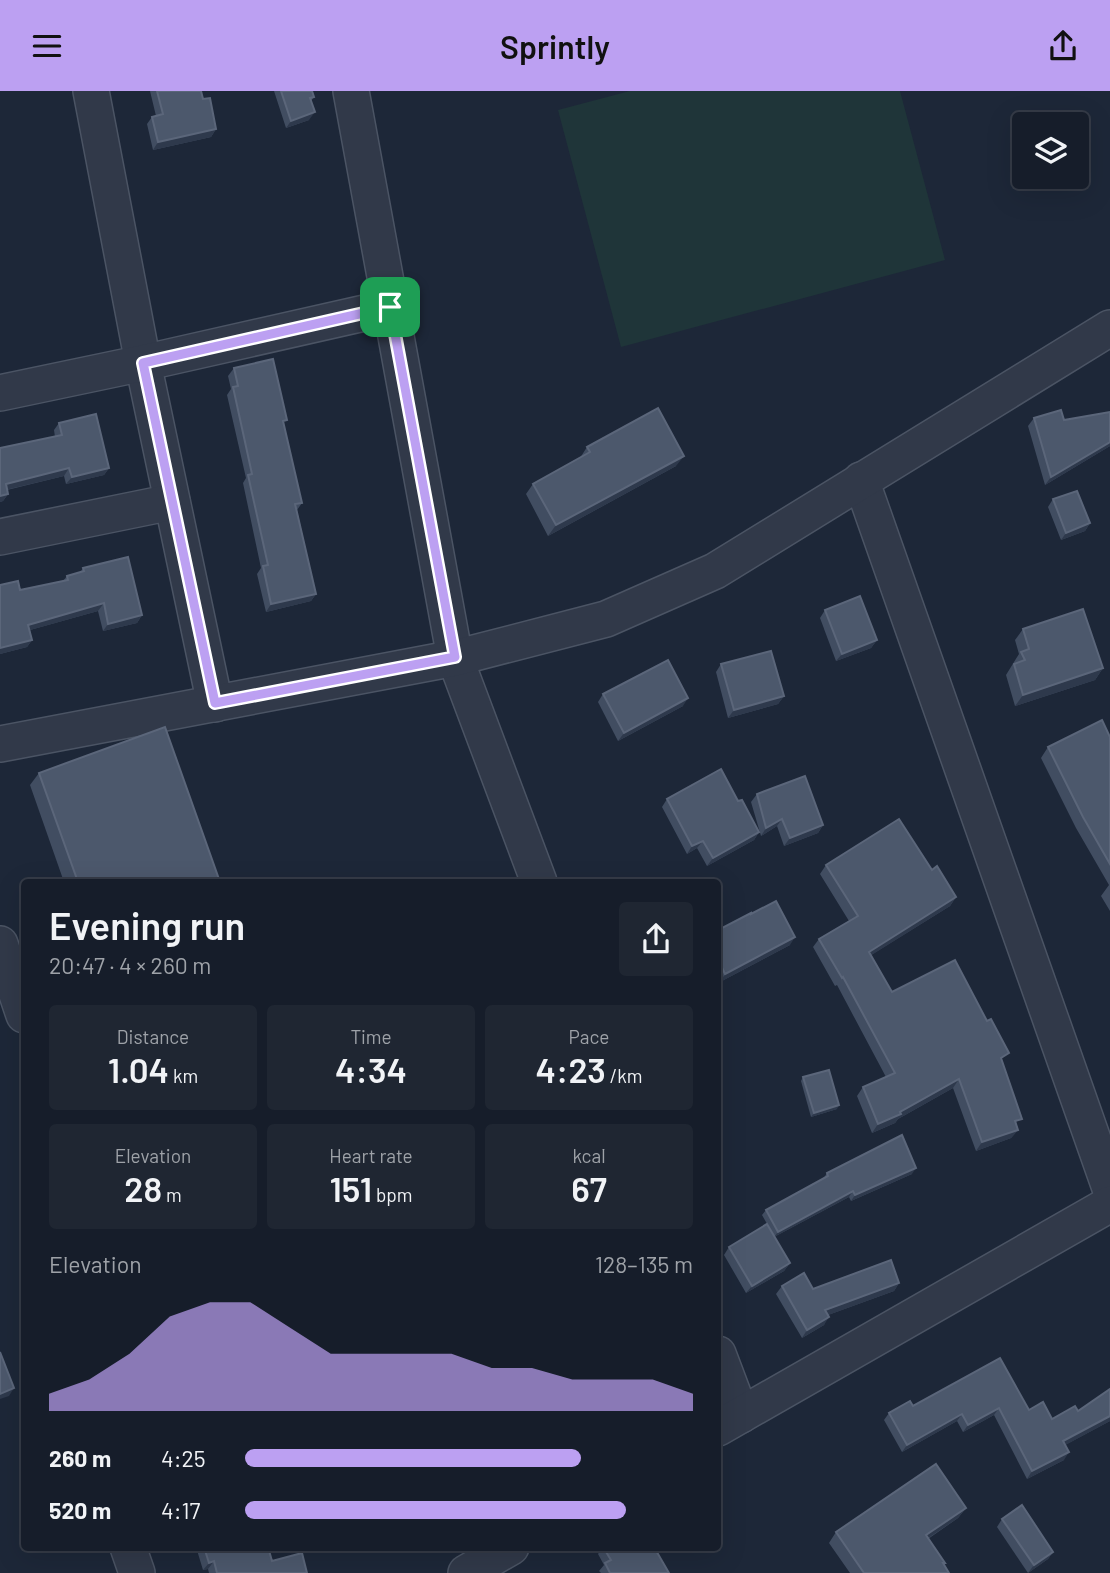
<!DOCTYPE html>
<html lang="en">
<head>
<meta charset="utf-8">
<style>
  :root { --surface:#161d2a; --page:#1f2632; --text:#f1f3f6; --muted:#9ea2a8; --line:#353b47; --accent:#bca0f2 }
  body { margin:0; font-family:Barlow,sans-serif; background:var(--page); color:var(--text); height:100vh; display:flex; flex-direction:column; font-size:26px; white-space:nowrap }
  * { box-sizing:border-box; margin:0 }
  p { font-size:23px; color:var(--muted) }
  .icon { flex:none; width:38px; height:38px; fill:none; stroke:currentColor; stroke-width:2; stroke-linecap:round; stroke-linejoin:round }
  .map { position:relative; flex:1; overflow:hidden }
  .side { position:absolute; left:21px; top:788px; width:700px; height:672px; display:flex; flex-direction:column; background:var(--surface); border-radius:7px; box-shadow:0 7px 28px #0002,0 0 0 2px var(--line) }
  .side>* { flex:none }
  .fabs { position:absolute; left:1012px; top:21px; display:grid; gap:14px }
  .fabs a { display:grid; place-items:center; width:77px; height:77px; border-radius:7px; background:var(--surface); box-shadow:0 7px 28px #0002,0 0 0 2px var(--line); font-size:35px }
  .pin { position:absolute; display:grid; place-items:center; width:60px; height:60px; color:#fff; margin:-30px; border-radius:14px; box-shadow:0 4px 10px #0006 }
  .round { display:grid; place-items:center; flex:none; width:74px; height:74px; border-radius:7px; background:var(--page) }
  .headline { display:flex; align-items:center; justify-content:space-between; height:119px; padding:0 28px }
  h1 { font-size:38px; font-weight:600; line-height:52px }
  .figures { display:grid; grid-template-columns:repeat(3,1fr); gap:10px; height:119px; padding:7px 28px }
  .figures div { display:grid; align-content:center; border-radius:7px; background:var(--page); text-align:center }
  .figures b { font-size:35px; font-weight:600 }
  .figures small { font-size:19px; font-weight:400 }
  .figures p { font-size:19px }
  .chart { height:196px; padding:14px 28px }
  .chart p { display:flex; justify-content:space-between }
  .chart svg { width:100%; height:126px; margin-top:7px; fill:var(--accent); opacity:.7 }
  ul { padding:0 28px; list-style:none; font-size:23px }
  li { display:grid; grid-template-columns:112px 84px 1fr; align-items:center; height:52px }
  li i { height:18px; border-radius:9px; background:var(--accent) }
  header { display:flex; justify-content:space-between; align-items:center; height:91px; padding:0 28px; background:var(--accent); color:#111; font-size:32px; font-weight:600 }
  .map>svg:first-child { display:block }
</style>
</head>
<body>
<header><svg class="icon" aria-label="menu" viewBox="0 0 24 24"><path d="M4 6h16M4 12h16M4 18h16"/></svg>Sprintly<svg class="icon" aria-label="share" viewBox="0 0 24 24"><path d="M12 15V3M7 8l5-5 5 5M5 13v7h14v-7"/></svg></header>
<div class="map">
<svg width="1110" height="1482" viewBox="0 0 1110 1482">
  <rect width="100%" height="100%" fill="#1d2738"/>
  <polygon fill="#1f3539" points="630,0 900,0 945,169 621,256 558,19"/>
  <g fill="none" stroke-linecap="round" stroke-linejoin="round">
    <defs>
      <g id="minor">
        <polyline points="91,0 143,272 215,613"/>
        <polyline points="351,0 455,567 539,791"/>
        <polyline points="0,302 143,272 391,216"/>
        <polyline points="861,389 1110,1097"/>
        <polyline points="0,446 172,411"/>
        <polyline points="0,653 455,567 606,528 715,480 1110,237"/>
        <polyline points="0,853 24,924"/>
        <polyline points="718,1263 741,1324"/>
        <polyline points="718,1337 1110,1113"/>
        <polyline points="128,1456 137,1482"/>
        <polyline points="466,1482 511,1456"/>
      </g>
    </defs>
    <use href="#minor" stroke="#4b5464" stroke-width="38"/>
    <use href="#minor" stroke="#313949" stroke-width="35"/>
  </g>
  <g fill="#414d61">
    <polygon points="150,0 201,0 203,8 216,38 211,46 153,59 147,33 152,26 156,25"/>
    <polygon points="274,0 312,0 314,6 311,10 309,29 286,37"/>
    <polygon points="234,277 283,334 302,412 297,419 316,503 311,510 266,521 257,483 261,477 243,392 246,387 227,304 231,298 228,285"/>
    <polygon points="1110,321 1110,355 1045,394 1028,335 1034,327 1064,329"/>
    <polygon points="59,332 109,377 104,384 66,393 64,385 7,399 8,403 3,410 0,411 0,357 55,346 54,339"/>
    <polygon points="587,356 676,375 548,445 526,403 533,393 580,367"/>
    <polygon points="1053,408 1090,432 1085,440 1061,449 1048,416"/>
    <polygon points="83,477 142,524 137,532 103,540 98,520 30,539 32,549 27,556 0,563 0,494 20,499 63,490 67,485 80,482"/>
    <polygon points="825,519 877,549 871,557 836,570 820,527"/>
    <polygon points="1023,538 1103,577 1095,589 1015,615 1006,584 1019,563 1015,549"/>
    <polygon points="721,573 784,605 778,613 728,627 716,581"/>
    <polygon points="603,603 683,615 618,650 598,611"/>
    <polygon points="1110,646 1110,820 1101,805 1109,794 1076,737 1041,667 1048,656"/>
    <polygon points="39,682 220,791 64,791 30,694"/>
    <polygon points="757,703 823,734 818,742 784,755 777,735 761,745 751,711"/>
    <polygon points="667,708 738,710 759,741 754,749 707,775 697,757 687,763 662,716"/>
    <polygon points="826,774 932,779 956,806 950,815 871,864 892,901 1003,971 1018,1039 1011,1047 976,1060 953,997 898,1028 895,1032 872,1042 857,1005 863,996 886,986 837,894 835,895 813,856 819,848 849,830 820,783"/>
    <polygon points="718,839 790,854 720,891 718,886"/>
    <polygon points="803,986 837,1018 811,1026 801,990"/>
    <polygon points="827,1082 912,1083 851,1110 849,1106 774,1146 790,1172 784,1180 746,1202 724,1164 729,1156 771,1140 762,1124 766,1119 823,1088"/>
    <polygon points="899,1192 894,1200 828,1224 824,1234 802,1247 776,1203 782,1195 813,1198"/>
    <polygon points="1000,1267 1029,1319 1052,1328 1078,1320 1110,1298 1110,1330 1065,1354 1064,1369 1027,1388 994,1324 963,1341 957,1330 902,1361 884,1329 889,1322 913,1315"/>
    <polygon points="966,1417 958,1427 928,1448 949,1482 850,1482 829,1452 836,1441"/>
    <polygon points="1002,1428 1053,1461 1048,1468 1028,1482 997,1436"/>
    <polygon points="196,1456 268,1456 272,1470 307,1482 209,1482 208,1478 203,1479"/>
    <polygon points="603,1456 654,1456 669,1482 601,1482 599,1480 604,1474 598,1463"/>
  </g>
  <g fill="#2e394c">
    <polygon points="315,21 309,29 286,37 291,30"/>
    <polygon points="216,38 211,46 153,59 158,51"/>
    <polygon points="1110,351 1110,355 1045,394 1051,386"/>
    <polygon points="684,365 676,375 548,445 556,434"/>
    <polygon points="69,377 64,385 1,400 6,393"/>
    <polygon points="109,377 104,384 66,393 72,386"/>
    <polygon points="8,403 3,410 0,411 0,405"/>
    <polygon points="1090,432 1085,440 1061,449 1066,442"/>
    <polygon points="316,503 311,510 266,521 271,513"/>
    <polygon points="104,512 98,520 23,541 28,534"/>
    <polygon points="142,524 137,532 103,540 108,533"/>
    <polygon points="32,549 27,556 0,563 0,557"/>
    <polygon points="877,549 871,557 836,570 842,563"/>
    <polygon points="1103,577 1095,589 1015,615 1023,604"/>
    <polygon points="784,605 778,613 728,627 734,619"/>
    <polygon points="688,607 683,615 618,650 624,642"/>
    <polygon points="782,728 777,735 761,745 766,737"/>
    <polygon points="823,734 818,742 784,755 790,747"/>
    <polygon points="759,741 754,749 707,775 713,767"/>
    <polygon points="703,750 697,757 687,763 692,755"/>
    <polygon points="956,806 950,815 862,870 869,861"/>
    <polygon points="795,846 790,854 720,891 725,883"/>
    <polygon points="959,988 953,997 898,1028 895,1032 872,1042 878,1033"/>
    <polygon points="839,1014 837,1018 811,1026 814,1022"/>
    <polygon points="1018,1039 1011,1047 976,1060 982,1051"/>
    <polygon points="916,1077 912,1083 851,1110 855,1104"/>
    <polygon points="853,1100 849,1106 774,1146 778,1141"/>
    <polygon points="790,1172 784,1180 746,1202 752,1195"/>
    <polygon points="899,1192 894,1200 820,1227 825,1219"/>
    <polygon points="829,1226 824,1234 802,1247 807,1239"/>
    <polygon points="14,1297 9,1305 0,1308 0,1303"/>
    <polygon points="999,1317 994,1324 963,1341 968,1334"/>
    <polygon points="962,1323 957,1330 902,1361 907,1354"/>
    <polygon points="1110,1325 1110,1330 1058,1358 1063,1350"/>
    <polygon points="1069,1361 1064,1369 1027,1388 1032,1380"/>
    <polygon points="966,1417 958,1427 918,1454 926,1444"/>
    <polygon points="1053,1461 1048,1468 1028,1482 1034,1474"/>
    <polygon points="214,1470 208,1478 203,1479 209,1472"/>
  </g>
  <g fill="#4c586c" stroke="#5b667a" stroke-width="2">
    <polygon points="157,0 201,0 203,8 210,7 216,38 158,51 152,26 163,23"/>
    <polygon points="281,0 312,0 314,6 310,7 315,21 291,30"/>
    <polygon points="273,268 287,329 283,330 302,412 295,413 316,503 271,513 263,475 268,474 248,384 252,383 233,296 238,295 234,277"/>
    <polygon points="658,317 684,365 556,434 533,393 590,361 587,356"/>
    <polygon points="1061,319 1064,329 1110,321 1110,351 1051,386 1034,327"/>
    <polygon points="96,323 109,377 72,386 69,377 6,393 8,403 0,405 0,357 62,344 59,332"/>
    <polygon points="1077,400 1090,432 1066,442 1053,408"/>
    <polygon points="128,466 142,524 108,533 104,512 28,534 32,549 0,557 0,494 18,490 20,499 68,489 67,485 84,480 83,477"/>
    <polygon points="860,505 877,549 842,563 825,519"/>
    <polygon points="1083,518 1103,577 1023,604 1014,573 1025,569 1021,561 1029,558 1023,538"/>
    <polygon points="771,560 784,605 734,619 721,573"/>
    <polygon points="668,569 688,607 624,642 603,603"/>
    <polygon points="1102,629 1110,646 1110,773 1083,726 1048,656"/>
    <polygon points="165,636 220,791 78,791 39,682"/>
    <polygon points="721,678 738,710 742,709 759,741 713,767 703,750 692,755 667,708"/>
    <polygon points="805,685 823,734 790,747 782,728 766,737 757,703"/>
    <polygon points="899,728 932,779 937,775 956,806 869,861 892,901 955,869 987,930 991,928 1009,962 1001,967 1022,1028 1015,1030 1018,1039 982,1051 959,988 900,1021 901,1023 878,1033 863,996 895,982 843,886 842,887 819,848 858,825 826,774"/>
    <polygon points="776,810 795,846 725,883 718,868 718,839 751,822 751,823"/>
    <polygon points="829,979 839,1014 814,1022 803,986"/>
    <polygon points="902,1044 916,1077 855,1104 853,1100 778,1141 766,1119 828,1085 827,1082"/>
    <polygon points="767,1133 790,1172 752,1195 729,1156"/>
    <polygon points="891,1169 899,1192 825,1219 829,1226 807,1239 782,1195 804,1182 813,1198"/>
    <polygon points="0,1261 14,1297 0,1303"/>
    <polygon points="1000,1267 1029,1319 1043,1311 1052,1328 1075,1315 1078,1320 1110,1298 1110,1325 1063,1350 1069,1361 1032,1380 999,1317 968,1334 962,1323 907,1354 889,1322 910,1310 913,1315"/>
    <polygon points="936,1373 966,1417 926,1444 945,1472 943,1472 949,1482 864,1482 836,1441"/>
    <polygon points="1022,1414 1053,1461 1034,1474 1002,1428"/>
    <polygon points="204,1456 268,1456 272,1470 302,1462 307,1482 217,1482 214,1470 209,1472"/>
    <polygon points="603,1456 654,1456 669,1482 610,1482 605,1472 611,1469"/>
  </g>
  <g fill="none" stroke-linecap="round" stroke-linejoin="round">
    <defs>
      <polygon id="route" points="390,216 455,566 215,612 143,272"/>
    </defs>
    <use href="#route" stroke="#fff" stroke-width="14"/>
    <use href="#route" stroke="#bca0f2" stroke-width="9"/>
  </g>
</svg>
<div class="fabs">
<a><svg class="icon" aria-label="layers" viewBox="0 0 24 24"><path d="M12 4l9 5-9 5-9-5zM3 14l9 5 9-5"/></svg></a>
</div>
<div class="pin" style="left:390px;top:216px;background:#1e9e55"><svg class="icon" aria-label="arrive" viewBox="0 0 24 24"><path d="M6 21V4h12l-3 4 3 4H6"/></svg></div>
<section class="side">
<div class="headline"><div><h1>Evening run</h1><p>20:47 · 4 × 260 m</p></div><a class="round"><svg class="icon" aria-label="share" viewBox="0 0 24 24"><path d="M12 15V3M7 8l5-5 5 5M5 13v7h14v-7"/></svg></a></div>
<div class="figures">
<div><p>Distance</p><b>1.04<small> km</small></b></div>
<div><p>Time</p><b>4:34</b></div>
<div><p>Pace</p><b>4:23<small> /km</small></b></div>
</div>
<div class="figures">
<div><p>Elevation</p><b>28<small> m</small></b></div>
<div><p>Heart rate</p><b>151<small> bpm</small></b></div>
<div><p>kcal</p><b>67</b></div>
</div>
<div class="chart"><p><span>Elevation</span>128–135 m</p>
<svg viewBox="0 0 160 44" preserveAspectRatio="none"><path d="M0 44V38L10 33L20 24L30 11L40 6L50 6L60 15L70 24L80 24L90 24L100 24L110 29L120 29L130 33L140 33L150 33L160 38V44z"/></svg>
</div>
<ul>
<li><b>260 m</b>4:25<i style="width:75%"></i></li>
<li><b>520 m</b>4:17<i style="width:85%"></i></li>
</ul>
</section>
</div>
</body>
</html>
